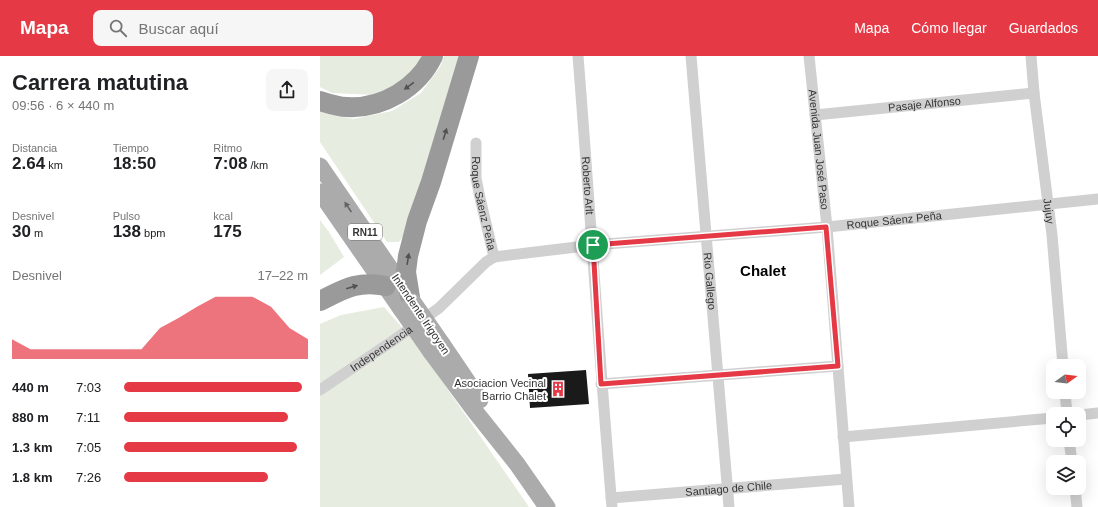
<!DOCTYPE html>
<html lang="es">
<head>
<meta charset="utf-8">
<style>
  :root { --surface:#fff; --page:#f6f6f6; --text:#202124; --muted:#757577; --accent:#e63946 }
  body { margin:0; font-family:Helvetica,sans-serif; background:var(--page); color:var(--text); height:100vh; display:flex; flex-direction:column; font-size:15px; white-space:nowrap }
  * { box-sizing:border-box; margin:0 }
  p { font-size:13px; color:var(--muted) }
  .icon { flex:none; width:22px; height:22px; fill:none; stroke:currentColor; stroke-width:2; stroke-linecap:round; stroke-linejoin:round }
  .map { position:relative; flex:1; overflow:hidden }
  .drawer { display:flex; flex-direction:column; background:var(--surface); width:320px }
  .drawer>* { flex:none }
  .needle { width:26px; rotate:75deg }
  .tools { position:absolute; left:726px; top:303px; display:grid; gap:8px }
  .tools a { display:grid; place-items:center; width:40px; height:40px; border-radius:8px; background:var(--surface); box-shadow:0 4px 16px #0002; font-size:20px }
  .pin { position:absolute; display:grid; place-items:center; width:34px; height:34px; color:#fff; margin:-17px; border:2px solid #fff; border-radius:50%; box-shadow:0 1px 4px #0007 }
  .round { display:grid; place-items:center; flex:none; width:42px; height:42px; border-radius:8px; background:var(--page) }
  .overview { display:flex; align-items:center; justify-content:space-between; height:68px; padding:0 12px }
  h1 { font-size:22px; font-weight:600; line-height:30px }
  .stats { display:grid; grid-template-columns:repeat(3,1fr); gap:6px; height:68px; padding:4px 12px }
  .stats div { display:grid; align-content:center }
  .stats b { font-size:17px; font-weight:600 }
  .stats small { font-size:11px; font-weight:400 }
  .stats p { font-size:11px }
  .chart { height:112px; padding:8px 12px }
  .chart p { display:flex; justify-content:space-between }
  .chart svg { width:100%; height:72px; margin-top:4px; fill:var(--accent); opacity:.7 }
  ul { padding:0 12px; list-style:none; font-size:13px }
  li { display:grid; grid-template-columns:64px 48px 1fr; align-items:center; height:30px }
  li i { height:10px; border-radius:5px; background:var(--accent) }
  header { display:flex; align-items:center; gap:24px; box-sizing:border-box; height:56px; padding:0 20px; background:var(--accent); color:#fff }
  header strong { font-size:19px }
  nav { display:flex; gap:22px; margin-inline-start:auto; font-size:14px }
  .search { width:280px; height:36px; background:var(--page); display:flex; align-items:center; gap:10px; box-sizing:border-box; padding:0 14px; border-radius:8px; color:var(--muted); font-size:15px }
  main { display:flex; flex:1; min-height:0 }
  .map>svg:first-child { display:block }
</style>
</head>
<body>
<header>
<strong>Mapa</strong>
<div class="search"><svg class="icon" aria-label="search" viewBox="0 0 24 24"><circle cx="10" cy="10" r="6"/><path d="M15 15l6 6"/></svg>Buscar aquí</div>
<nav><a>Mapa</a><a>Cómo llegar</a><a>Guardados</a></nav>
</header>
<main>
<section class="drawer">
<div class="overview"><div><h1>Carrera matutina</h1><p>09:56 · 6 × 440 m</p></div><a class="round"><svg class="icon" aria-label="share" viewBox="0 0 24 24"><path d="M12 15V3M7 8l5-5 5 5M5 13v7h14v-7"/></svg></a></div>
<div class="stats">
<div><p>Distancia</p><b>2.64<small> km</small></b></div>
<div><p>Tiempo</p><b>18:50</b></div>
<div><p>Ritmo</p><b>7:08<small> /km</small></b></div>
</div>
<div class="stats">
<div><p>Desnivel</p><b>30<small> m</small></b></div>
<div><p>Pulso</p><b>138<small> bpm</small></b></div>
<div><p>kcal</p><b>175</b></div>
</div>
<div class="chart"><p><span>Desnivel</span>17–22 m</p>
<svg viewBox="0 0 160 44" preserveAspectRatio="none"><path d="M0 44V32L10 38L20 38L30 38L40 38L50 38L60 38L70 38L80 25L90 19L100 12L110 6L120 6L130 6L140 12L150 25L160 32V44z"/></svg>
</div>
<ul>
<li><b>440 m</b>7:03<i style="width:97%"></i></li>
<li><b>880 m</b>7:11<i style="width:89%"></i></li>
<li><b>1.3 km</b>7:05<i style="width:94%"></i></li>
<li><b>1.8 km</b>7:26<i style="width:78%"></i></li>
</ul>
</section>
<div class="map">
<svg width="778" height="451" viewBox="0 0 778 451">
  <rect width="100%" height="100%" fill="#fff"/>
  <g fill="#e6ecdf">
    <polygon points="0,0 104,0 97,13 75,30 55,39 12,37 0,31"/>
    <polygon points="124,0 139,0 88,174 79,186 67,186 0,86 0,54 5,57 33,63 72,55 101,37 120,11"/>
    <polygon points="0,164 9,176 24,201 0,219"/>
    <polygon points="64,251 95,286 209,451 0,451 0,268 21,259"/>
  </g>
  <polygon fill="#1a1a1a" points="266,314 269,348 210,352 208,318"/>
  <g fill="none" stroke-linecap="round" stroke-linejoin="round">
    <g stroke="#d0d0d0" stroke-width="11">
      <path id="s1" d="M258 0C270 150 279 301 292 451"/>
      <path id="s2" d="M371 0 409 451"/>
      <path id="s3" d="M489 0 507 171 529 451"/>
      <path id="s4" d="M711 0 714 37 732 179 743 310"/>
      <path id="s5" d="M495 59 714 37"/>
      <path id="s6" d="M156 87V122L160 142 174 201 273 189 507 171 778 143"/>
      <polyline points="281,328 518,310"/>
      <path id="s7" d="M0 334 74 284 119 252 166 206 174 201"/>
      <polyline points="745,336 747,358"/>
      <polyline points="759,359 778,357"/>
      <polyline points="523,381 733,362"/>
      <polyline points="749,384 752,406"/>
      <polyline points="755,432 757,451"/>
      <path id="s8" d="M291 442 526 423"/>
    </g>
    <g stroke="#ababab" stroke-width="17">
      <polyline points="0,110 89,240"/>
      <polyline points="0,136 81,253"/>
      <polyline points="122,288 160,344"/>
      <polyline points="111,296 154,354 197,408 227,451"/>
    </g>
    <g stroke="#9a9a9a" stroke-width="20">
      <path d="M0 45C9 48 18 51 27 51 62 53 98 32 113 0"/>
      <polyline points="90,241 86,216 88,200 97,165 111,126 149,0"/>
      <path d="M0 245C24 233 38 224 66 230"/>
    </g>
    <g stroke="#ababab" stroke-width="17">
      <polyline points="93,246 122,288"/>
      <polyline points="81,253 111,296"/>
    </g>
  </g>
  <defs><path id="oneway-solid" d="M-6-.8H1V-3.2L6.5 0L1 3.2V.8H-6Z"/></defs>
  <g fill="#525252">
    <use href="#oneway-solid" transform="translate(89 30) rotate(144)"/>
    <use href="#oneway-solid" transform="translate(125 78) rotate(-73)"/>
    <use href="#oneway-solid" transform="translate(88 203) rotate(-81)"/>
    <use href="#oneway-solid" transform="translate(32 231) rotate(-16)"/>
  </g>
  <use fill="#636363" href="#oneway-solid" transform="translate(28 151) rotate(-124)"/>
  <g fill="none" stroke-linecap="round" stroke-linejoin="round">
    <defs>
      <polygon id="route" points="506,171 518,310 281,328 273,189"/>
    </defs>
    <use href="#route" stroke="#fff" stroke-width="8"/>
    <use href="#route" stroke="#e63946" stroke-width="5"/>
  </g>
  <defs>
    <symbol id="building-bare" viewBox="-9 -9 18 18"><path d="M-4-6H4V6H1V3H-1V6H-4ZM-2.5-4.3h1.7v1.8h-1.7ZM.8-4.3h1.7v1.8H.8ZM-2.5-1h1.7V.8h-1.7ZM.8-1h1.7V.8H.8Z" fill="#e63946" stroke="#fff" stroke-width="2.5" paint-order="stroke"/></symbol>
  </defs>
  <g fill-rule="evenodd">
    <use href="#building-bare" x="227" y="322" width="22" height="22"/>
  </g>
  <g text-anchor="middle" stroke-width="4" stroke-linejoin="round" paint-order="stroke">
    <rect fill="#fff" stroke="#707070" stroke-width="1" x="28" y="168" width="34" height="16" rx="3"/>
    <g font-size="10" font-weight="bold" fill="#333">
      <text x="45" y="180">RN11</text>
    </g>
    <g font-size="11" fill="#333" stroke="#fff">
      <text dy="4" stroke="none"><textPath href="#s5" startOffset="110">Pasaje Alfonso</textPath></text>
      <text dy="4" stroke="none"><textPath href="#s3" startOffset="94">Avenida Juan José Paso</textPath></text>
      <text dy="4" stroke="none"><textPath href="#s1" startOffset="130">Roberto Arlt</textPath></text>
      <text dy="4" stroke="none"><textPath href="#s6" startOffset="61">Roque Sáenz Peña</textPath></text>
      <text dy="4" stroke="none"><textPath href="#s4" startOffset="156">Jujuy</textPath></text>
      <text dy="4" stroke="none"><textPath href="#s6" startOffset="518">Roque Sáenz Peña</textPath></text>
      <text dy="4" stroke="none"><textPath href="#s2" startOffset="226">Rio Gallego</textPath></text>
      <text transform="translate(101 258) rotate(56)" y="4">Intendente Irigoyen</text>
      <text dy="4" stroke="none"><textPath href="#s7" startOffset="74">Independencia</textPath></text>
      <text dy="4" stroke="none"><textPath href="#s8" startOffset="118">Santiago de Chile</textPath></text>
    </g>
    <g font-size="11" fill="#333" stroke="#fff" text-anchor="end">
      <text x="226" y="331">Asociacion Vecinal<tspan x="226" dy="13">Barrio Chalet</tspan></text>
    </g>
    <g font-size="15" font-weight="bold" fill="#000" stroke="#fff">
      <text x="443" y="220">Chalet</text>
    </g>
  </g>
</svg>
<div class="tools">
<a><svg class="needle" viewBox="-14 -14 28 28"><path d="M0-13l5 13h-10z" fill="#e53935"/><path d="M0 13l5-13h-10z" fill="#757577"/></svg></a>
<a><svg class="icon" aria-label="locate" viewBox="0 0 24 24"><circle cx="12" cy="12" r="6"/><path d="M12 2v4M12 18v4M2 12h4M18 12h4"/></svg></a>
<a><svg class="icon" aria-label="layers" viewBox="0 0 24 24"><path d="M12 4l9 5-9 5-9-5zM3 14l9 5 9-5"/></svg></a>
</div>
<div class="pin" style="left:273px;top:189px;background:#1e9e55"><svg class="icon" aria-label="arrive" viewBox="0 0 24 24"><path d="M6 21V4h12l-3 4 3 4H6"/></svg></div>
</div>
</main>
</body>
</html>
